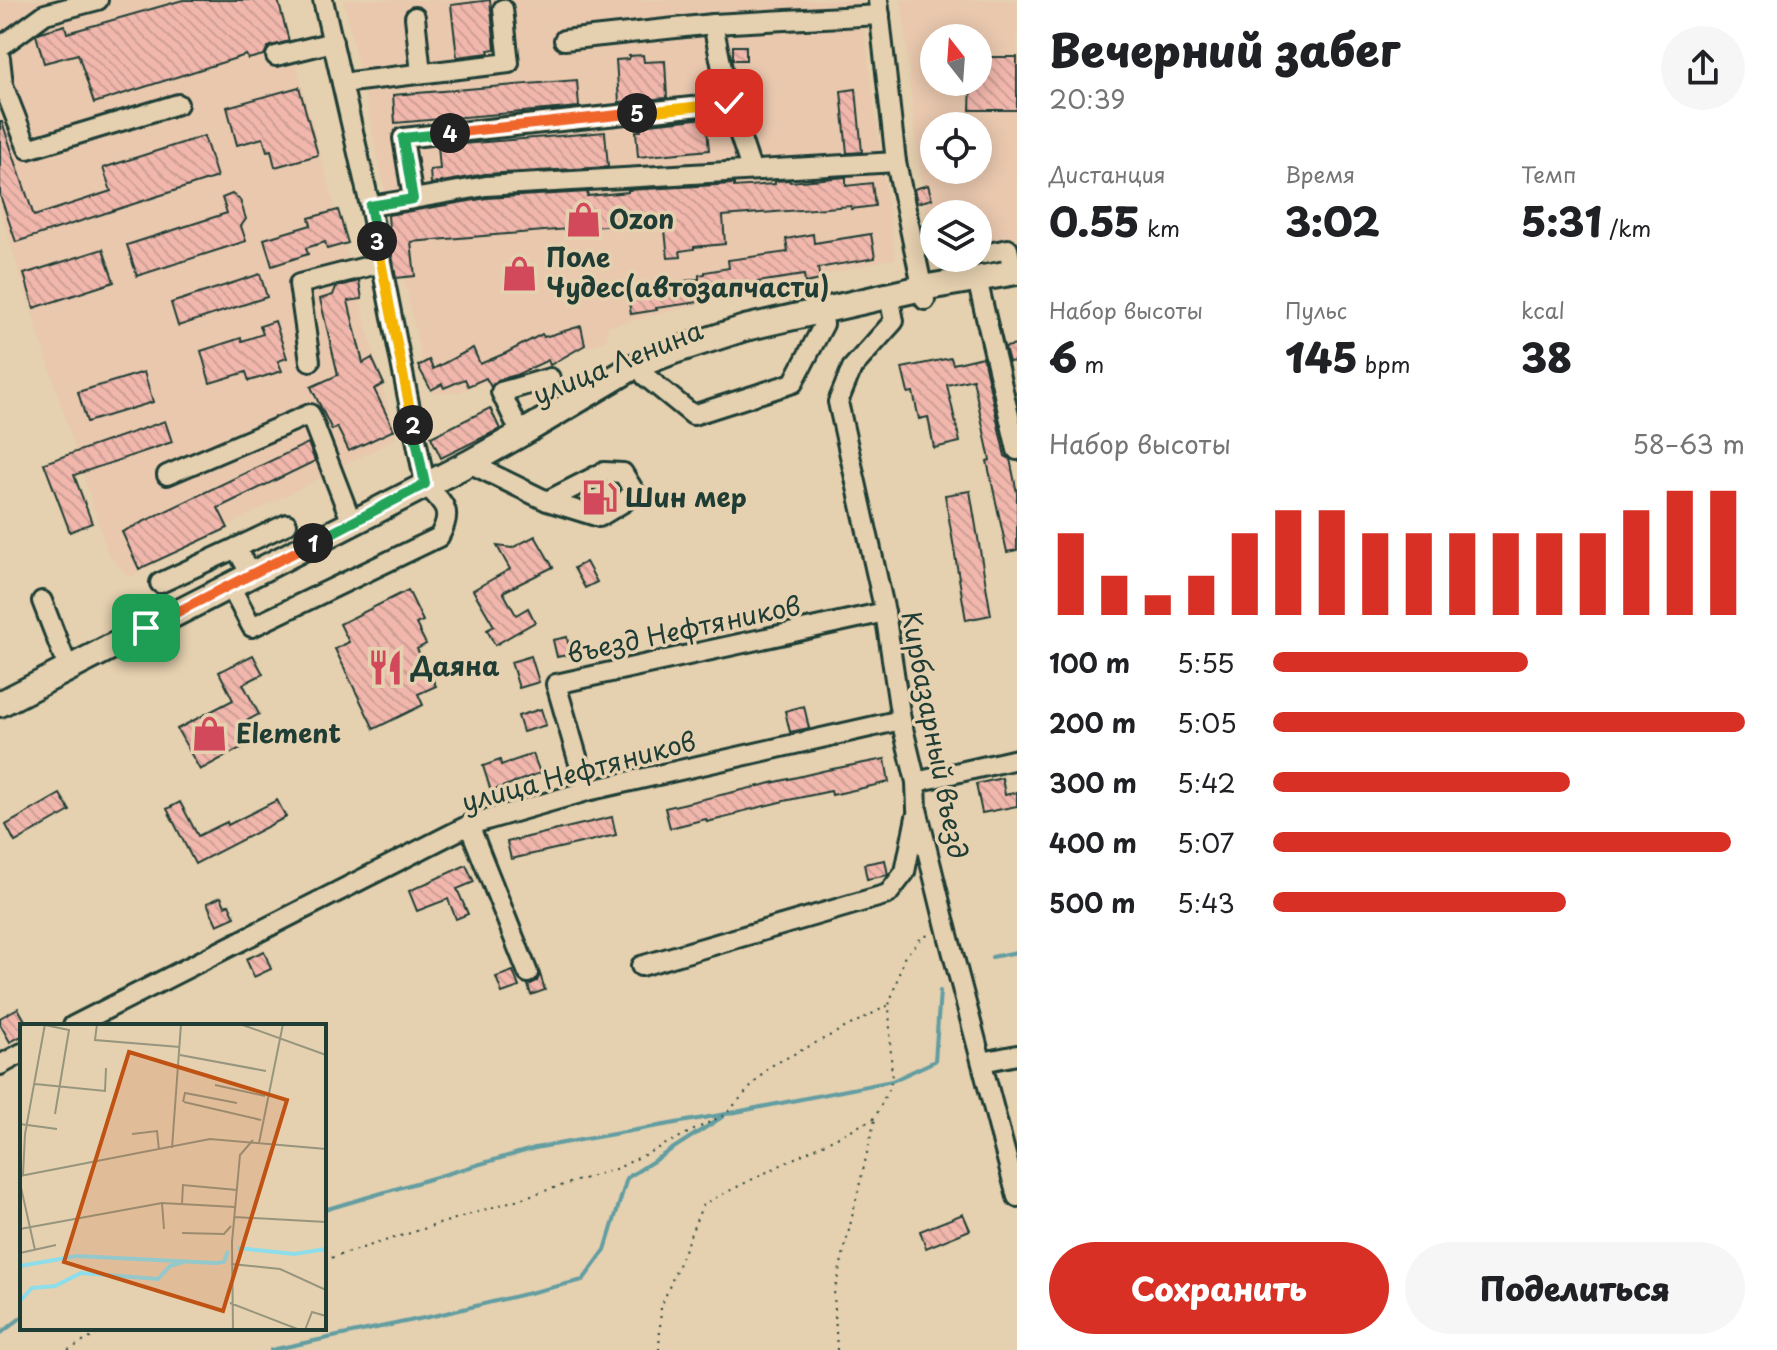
<!DOCTYPE html>
<html lang="ru">
<head>
<meta charset="utf-8">
<style>
  :root { --surface:#fff; --page:#f6f6f6; --text:#202124; --muted:#757577; --accent:#d93025 }
  body { margin:0; font-family:"Playpen Sans",sans-serif; background:var(--page); color:var(--text); height:100vh; display:flex; flex-direction:column; font-size:30px; white-space:nowrap }
  * { box-sizing:border-box; margin:0 }
  p { font-size:26px; color:var(--muted) }
  .icon { flex:none; width:44px; height:44px; fill:none; stroke:currentColor; stroke-width:2; stroke-linecap:round; stroke-linejoin:round }
  .map { position:relative; flex:1; overflow:hidden }
  .panel { display:flex; flex-direction:column; background:var(--surface); width:760px }
  .panel>* { flex:none }
  .needle { width:52px; rotate:343deg }
  .fabs { position:absolute; left:920px; top:24px; display:grid; gap:16px }
  .fabs a { display:grid; place-items:center; width:72px; height:72px; border-radius:50%; background:var(--surface); box-shadow:0 4px 20px #0003; font-size:40px }
  .pin { position:absolute; display:grid; place-items:center; width:68px; height:68px; color:#fff; margin:-34px; border-radius:16px; box-shadow:0 4px 12px #0006 }
  .km { position:absolute; width:40px; height:40px; margin:-20px; border-radius:50%; background:#222; color:#fff; font-size:22px; line-height:40px; text-align:center }
  .round { display:grid; place-items:center; flex:none; width:84px; height:84px; border-radius:42px; background:var(--page) }
  .overview { display:flex; align-items:center; justify-content:space-between; height:136px; padding:0 32px }
  h1 { font-size:44px; font-weight:800; line-height:60px }
  .stats { display:grid; grid-template-columns:repeat(3,1fr); gap:12px; height:136px; padding:8px 32px }
  .stats div { display:grid; align-content:center }
  .stats b { font-size:40px; font-weight:800 }
  .stats small { font-size:22px; font-weight:400 }
  .stats p { font-size:22px }
  .chart { height:224px; padding:16px 32px }
  .chart p { display:flex; justify-content:space-between }
  .chart svg { width:100%; height:144px; margin-top:8px; stroke:var(--accent); stroke-width:6 }
  .action { display:flex; gap:16px; margin-top:auto; padding:16px 32px }
  .action a { flex:1; height:92px; border-radius:48px; background:var(--accent); color:#fff; font-size:32px; font-weight:800; line-height:92px; text-align:center }
  .action a+a { background:var(--page); color:var(--text) }
  ul { padding:0 32px; list-style:none; font-size:26px }
  li { display:grid; grid-template-columns:128px 96px 1fr; align-items:center; height:60px }
  li i { height:20px; border-radius:10px; background:var(--accent) }
  main { display:flex; flex:1; min-height:0 }
  .map>svg:first-child { display:block }
</style>
</head>
<body>
<main>
<div class="map">
<svg width="1017" height="1350" viewBox="0 0 1017 1350">
  <defs>
    <pattern id="building-back-hatch" width="6" height="6" patternUnits="userSpaceOnUse" patternTransform="scale(2)"><rect width="6" height="6" fill="#f1b7ac"/><path d="M-1 5l2 2M0 0l6 6M5-1l2 2" fill="none" stroke="#ce9e95"/></pattern>
  </defs>
  <rect width="100%" height="100%" fill="#e5d0af"/>
  <filter id="ink" filterUnits="userSpaceOnUse"><feTurbulence type="fractalNoise" baseFrequency=".0125" numOctaves="2"/><feDisplacementMap in="SourceGraphic" scale="16" xChannelSelector="R" yChannelSelector="G"/><feConvolveMatrix kernelMatrix="1 2 1 2 8 2 1 2 1" color-interpolation-filters="sRGB"/></filter>
  <g filter="url(#ink)">
    <g fill="#e9c8ae" fill-rule="evenodd">
      <polygon points="0,0 279,0 396,438 129,577 108,553 0,210"/>
      <polygon points="344,0 860,0 895,258 608,326 606,340 456,392 434,393 426,379"/>
      <path d="M902 0H1017V241L978 247V214H934V253L932 254 915 135ZM934 38H978V82H934ZM934 126H978V170H934Z"/>
    </g>
    <g fill="none" stroke-linecap="round" stroke-linejoin="round">
      <g stroke="#629da1" stroke-width="4">
        <polyline points="992,957 1017,952"/>
        <polyline points="324,1210 535,1148 726,1114 892,1081 935,1061 940,991"/>
        <polyline points="0,1334 22,1317"/>
        <polyline points="271,1350 438,1315 583,1280 605,1250 627,1178 722,1117"/>
      </g>
    </g>
    <g fill="url(#building-back-hatch)" stroke="#1f3d34" stroke-width="2">
      <polygon points="183,0 278,0 289,41 268,47 264,55 248,59 246,55 94,103 78,54 44,63 36,35 41,32 65,25 67,33"/>
      <polygon points="490,0 495,49 488,50 489,53 457,57 451,5"/>
      <rect x="733" y="46" width="13" height="14"/>
      <polygon points="643,55 644,62 665,61 667,98 619,102 616,60 629,59 629,56"/>
      <polygon points="978,57 1017,57 1017,110 970,110 971,82 978,82"/>
      <polygon points="577,80 579,107 395,123 393,95"/>
      <polygon points="299,87 318,155 275,167 271,150 267,151 263,138 237,145 227,107"/>
      <polygon points="856,89 862,152 847,153 841,91"/>
      <polygon points="706,118 709,150 638,157 636,131 641,131 640,125"/>
      <polygon points="0,122 2,122 34,216 111,191 103,168 204,136 217,177 16,242 0,195"/>
      <polygon points="605,132 608,167 485,174 431,184 430,170 440,169 438,146"/>
      <polygon points="846,177 846,186 872,183 875,206 851,209 851,206 723,216 725,244 694,247 694,249 680,251 681,257 668,258 664,221 411,242 415,276 396,278 390,243 388,215 487,198 588,192 587,196 628,192 628,190 734,184 734,187 775,184 775,181 789,180 790,182"/>
      <polygon points="928,185 932,199 917,203 914,189"/>
      <polygon points="232,194 240,200 246,219 241,226 246,241 137,276 127,245 227,213 222,198"/>
      <polygon points="338,210 348,243 327,249 325,242 306,248 308,254 272,266 264,239 311,225 309,218"/>
      <polygon points="813,234 814,243 871,234 875,258 818,268 820,280 805,283 804,275 757,282 758,286 730,290 730,294 698,299 699,302 656,308 657,310 631,314 627,291 678,286 677,282 699,279 699,275 705,274 705,272 729,268 728,260 788,252 786,239"/>
      <polygon points="103,249 114,282 34,308 24,274"/>
      <polygon points="260,274 267,297 178,326 171,303"/>
      <polygon points="359,281 362,299 348,301 363,363 372,358 384,384 374,389 394,430 349,451 337,427 332,430 311,387 338,375 320,299 333,295 336,287"/>
      <polygon points="275,321 287,358 278,361 282,371 249,381 246,372 210,383 201,351 241,338 242,341 263,334 260,326"/>
      <polygon points="581,326 585,345 550,365 548,360 516,375 498,380 491,387 486,378 468,386 465,379 444,388 442,384 431,390 418,366 429,360 433,369 473,348 480,364 506,353 542,334 544,337"/>
      <polygon points="1017,345 1017,361 1009,362 1005,347"/>
      <polygon points="983,357 1005,456 1010,459 1017,493 1017,550 1007,552 987,461 990,460 973,379 947,385 960,442 934,448 928,417 919,419 913,392 908,393 902,368 951,358 953,364"/>
      <polygon points="144,372 153,402 87,422 78,392"/>
      <polygon points="490,408 500,429 441,458 431,437"/>
      <polygon points="165,421 172,442 74,475 92,523 70,532 44,463"/>
      <polygon points="308,443 315,461 218,508 228,528 139,569 122,532"/>
      <polygon points="970,491 991,615 966,620 945,495"/>
      <polygon points="535,536 553,567 503,592 516,615 528,608 535,622 495,645 487,630 494,626 473,590 510,569 497,546 512,548"/>
      <polygon points="586,562 597,582 585,588 574,568"/>
      <polygon points="408,590 423,621 416,624 426,644 417,649 436,686 418,694 423,705 374,729 335,649 349,642 340,624"/>
      <polygon points="567,637 568,643 574,642 577,653 557,657 553,640"/>
      <polygon points="253,655 263,674 243,684 259,714 243,723 252,742 200,770 177,729 233,700 219,672"/>
      <polygon points="531,656 539,682 519,688 511,662"/>
      <polygon points="804,706 809,728 790,732 785,711"/>
      <polygon points="541,709 546,725 523,732 518,716"/>
      <polygon points="533,754 540,773 491,791 483,766 500,760 501,765"/>
      <polygon points="885,759 889,782 832,795 831,791 784,801 736,813 736,815 707,822 706,819 670,828 665,808 827,770"/>
      <polygon points="1002,778 1005,795 1017,792 1017,806 982,813 976,784"/>
      <polygon points="60,794 70,811 15,842 6,825"/>
      <polygon points="277,800 286,817 195,864 167,809 180,802 198,836 227,822 228,825"/>
      <polygon points="612,817 616,835 511,859 507,842"/>
      <polygon points="885,860 888,875 867,879 864,864"/>
      <polygon points="466,865 474,882 457,889 468,914 456,919 448,899 417,911 409,891"/>
      <polygon points="221,897 225,906 229,904 235,917 217,925 207,903"/>
      <polygon points="264,951 271,969 254,977 246,959"/>
      <polygon points="513,971 519,987 502,993 496,977"/>
      <polygon points="540,974 545,990 531,995 528,985 537,981"/>
      <polygon points="18,1008 28,1026 22,1026 22,1036 10,1042 0,1024 0,1018"/>
      <polygon points="963,1214 970,1230 926,1248 920,1231"/>
    </g>
    <g fill="none" stroke-linecap="round" stroke-linejoin="round">
      <defs>
        <g id="minor">
          <polyline points="878,0 896,162 925,300"/>
          <polyline points="415,17 421,73"/>
          <polyline points="713,24 729,103 751,169"/>
          <polyline points="564,40 713,24 880,15"/>
          <polyline points="0,47 45,14 98,0"/>
          <polyline points="276,56 333,42"/>
          <polyline points="0,58 3,85 28,149 178,104"/>
          <polyline points="342,83 509,63 503,9"/>
          <polyline points="413,199 486,186 896,162"/>
          <polyline points="370,206 413,199 403,138 729,103"/>
          <polyline points="984,254 1008,249 1013,272"/>
          <polyline points="977,279 1017,450"/>
          <polyline points="889,296 894,321 852,368 838,402 885,612 901,720 916,782 917,809 947,931 1017,1197"/>
          <polyline points="310,361 299,284 381,263"/>
          <polyline points="645,376 693,415 793,383 824,324"/>
          <polyline points="521,434 501,392 550,378"/>
          <polyline points="469,463 547,501 599,517 624,502 634,491 623,473 604,472 547,501"/>
          <polyline points="167,475 310,414 352,523"/>
          <polyline points="251,575 236,548 287,524"/>
          <polyline points="160,583 236,548"/>
          <path d="M230 586 252 627 439 537C454 510 444 504 425 484L370 206 323 0"/>
          <polyline points="42,601 68,668"/>
          <polyline points="916,782 1017,759"/>
          <polyline points="587,791 556,684 885,612"/>
          <polyline points="469,825 528,973"/>
          <polyline points="641,966 888,894 905,872 916,817"/>
          <polyline points="73,1026 469,825 587,791 901,720"/>
          <polyline points="982,1062 1017,1055"/>
          <polyline points="0,1065 22,1053"/>
        </g>
        <polyline id="major" points="0,704 469,463 521,434 635,366 674,351 745,328 922,288 1017,272"/>
      </defs>
      <use href="#minor" stroke="#1f3d34" stroke-width="24"/>
      <use href="#major" stroke="#1f3d34" stroke-width="30"/>
      <g stroke="#1f3d34" stroke-width="2" stroke-dasharray="2 6" stroke-linecap="butt">
        <polyline points="324,1260 618,1168 726,1114 769,1067 889,1005"/>
        <polyline points="68,1350 109,1328"/>
        <polyline points="659,1350 661,1307 703,1204 875,1118 892,1081 889,1005 904,958 922,937 933,934"/>
        <polyline points="837,1350 834,1294 875,1119"/>
      </g>
      <use href="#minor" stroke="#e5d0af" stroke-width="18"/>
      <use href="#major" stroke="#e5d0af" stroke-width="24"/>
    </g>
  </g>
  <g fill="none" stroke-linecap="round" stroke-linejoin="round" filter="url(#ink)">
    <defs>
      <polyline id="split-1" points="146,628 313,543"/>
      <polyline id="split-2" points="313,543 425,484 413,425"/>
      <polyline id="split-3" points="377,241 413,425"/>
      <polyline id="split-4" points="377,241 370,206 413,199 403,138 450,133"/>
      <polyline id="split-5" points="450,133 637,113"/>
      <polyline id="split-6" points="637,113 729,103"/>
    </defs>
    <use href="#split-1" stroke="#fff" stroke-width="16"/>
    <use href="#split-2" stroke="#fff" stroke-width="16"/>
    <use href="#split-3" stroke="#fff" stroke-width="16"/>
    <use href="#split-4" stroke="#fff" stroke-width="16"/>
    <use href="#split-5" stroke="#fff" stroke-width="16"/>
    <use href="#split-6" stroke="#fff" stroke-width="16"/>
    <use href="#split-1" stroke="#f0652b" stroke-width="10"/>
    <use href="#split-2" stroke="#22a559" stroke-width="10"/>
    <use href="#split-3" stroke="#f5b400" stroke-width="10"/>
    <use href="#split-4" stroke="#22a559" stroke-width="10"/>
    <use href="#split-5" stroke="#f0652b" stroke-width="10"/>
    <use href="#split-6" stroke="#f5b400" stroke-width="10"/>
  </g>
  <defs>
    <symbol id="shop-bare" viewBox="-9 -9 18 18"><path d="M-5-2.5h2.3a2.7 3.5 0 0 1 5.4 0H5L5.5 6h-11ZM-1.5-2.5h3a1.5 2.3 0 0 0-3 0Z" fill="#d1495b" stroke="#e5d0af" stroke-width="2.5" paint-order="stroke"/></symbol>
    <symbol id="fuel-bare" viewBox="-9 -9 18 18"><path d="M-5.5-6h7V0h2V4h1.3V-2.5L3-4.5l.8-.8L6-3V5H2.5V1h-1V6h-7ZM-4.2-4.7v3.2H.2V-4.7Z" fill="#d1495b" stroke="#e5d0af" stroke-width="2.5" paint-order="stroke"/></symbol>
    <symbol id="restaurant-bare" viewBox="-9 -9 18 18"><path d="M-5-6h1v4h1v-4h1v4h1v-4h1v5L-1.5 .5V6h-2V.5L-5-1ZM5-6V6H3V1.5H1.5Q1.5-4 5-6Z" fill="#d1495b" stroke="#e5d0af" stroke-width="2.5" paint-order="stroke"/></symbol>
  </defs>
  <g fill-rule="evenodd">
    <use href="#shop-bare" x="558" y="194" width="51" height="51"/>
    <use href="#shop-bare" x="494" y="248" width="51" height="51"/>
    <use href="#fuel-bare" x="574" y="472" width="51" height="51"/>
    <use href="#restaurant-bare" x="360" y="642" width="51" height="51"/>
    <use href="#shop-bare" x="184" y="708" width="51" height="51"/>
  </g>
  <g text-anchor="middle" stroke-width="7" stroke-linejoin="round" paint-order="stroke">
    <g font-size="26" font-weight="bold" fill="#1f3d34" stroke="#e5d0af" text-anchor="start">
      <text x="609" y="229">Ozon</text>
      <text x="546" y="267">Поле<tspan x="546" dy="30">Чудес(автозапчасти)</tspan></text>
      <text x="625" y="507">Шин мер</text>
      <text x="411" y="676">Даяна</text>
      <text x="236" y="743">Element</text>
    </g>
    <g font-size="26" fill="#1f3d34" stroke="#e5d0af">
      <text transform="translate(618 363) rotate(-22)" y="9">улица Ленина</text>
      <text transform="translate(684 630) rotate(-12)" y="9">въезд Нефтяников</text>
      <text transform="translate(934 735) rotate(79)" y="9">Кирбазарный въезд</text>
      <text transform="translate(579 772) rotate(-15)" y="9">улица Нефтяников</text>
    </g>
  </g>
  <g transform="translate(20 1024)">
    <rect width="306" height="306" fill="#e5d0af"/>
    <path fill="none" stroke="#8eddea" stroke-width="4" d="M218 224 274 230 306 225M0 242 57 232 196 239 204 238 208 227M0 277 12 264 35 262 61 249 138 255 150 242 166 237"/>
    <path fill="none" stroke="#96957e" stroke-width="2" d="M77 0 75 16 160 23M220 0 306 31M25 1 49 6 35 90M160 31 246 47M15 60 85 67 86 44M195 61 245 72M163 78 165 69 217 79M164 78 241 96M0 100 37 105M112 110 137 107 139 126M239 119 263 0M152 124 161 0M3 151 5 110 25 0M0 152 190 115 306 125M0 159 15 226M142 179 144 205M162 179 163 161 217 166M214 193 306 198M0 205 142 179 215 183M162 209 204 210 211 202M0 229 36 221M211 240 260 245 306 266M210 279 280 306M213 306 212 218 220 131 233 116M285 306 292 288 306 292"/>
    <path fill="#c05314" fill-opacity="0.15" stroke="#c05314" stroke-width="4" d="M109 28 267 76 203 287 44 238Z"/>
    <rect width="306" height="306" fill="none" stroke="#1f3d34" stroke-width="4"/>
  </g>
</svg>
<div class="fabs">
<a><svg class="needle" viewBox="-14 -14 28 28"><path d="M0-13l5 13h-10z" fill="#e53935"/><path d="M0 13l5-13h-10z" fill="#757577"/></svg></a>
<a><svg class="icon" aria-label="locate" viewBox="0 0 24 24"><circle cx="12" cy="12" r="6"/><path d="M12 2v4M12 18v4M2 12h4M18 12h4"/></svg></a>
<a><svg class="icon" aria-label="layers" viewBox="0 0 24 24"><path d="M12 4l9 5-9 5-9-5zM3 14l9 5 9-5"/></svg></a>
</div>
<div class="pin" style="left:146px;top:628px;background:#1e9e55"><svg class="icon" aria-label="arrive" viewBox="0 0 24 24"><path d="M6 21V4h12l-3 4 3 4H6"/></svg></div>
<div class="pin" style="left:729px;top:103px;background:#d93025"><svg class="icon" aria-label="check" viewBox="0 0 24 24"><path d="M5 12l5 5 9-10"/></svg></div>
<b class="km" style="left:313px;top:543px">1</b>
<b class="km" style="left:413px;top:425px">2</b>
<b class="km" style="left:377px;top:241px">3</b>
<b class="km" style="left:450px;top:133px">4</b>
<b class="km" style="left:637px;top:113px">5</b>
</div>
<section class="panel">
<div class="overview"><div><h1>Вечерний забег</h1><p>20:39</p></div><a class="round"><svg class="icon" aria-label="share" viewBox="0 0 24 24"><path d="M12 15V3M7 8l5-5 5 5M5 13v7h14v-7"/></svg></a></div>
<div class="stats">
<div><p>Дистанция</p><b>0.55<small> km</small></b></div>
<div><p>Время</p><b>3:02</b></div>
<div><p>Темп</p><b>5:31<small> /km</small></b></div>
</div>
<div class="stats">
<div><p>Набор высоты</p><b>6<small> m</small></b></div>
<div><p>Пульс</p><b>145<small> bpm</small></b></div>
<div><p>kcal</p><b>38</b></div>
</div>
<div class="chart"><p><span>Набор высоты</span>58–63 m</p>
<svg viewBox="0 0 160 44" preserveAspectRatio="none"><path d="M5 44V19M15 44V32M25 44V38M35 44V32M45 44V19M55 44V12M65 44V12M75 44V19M85 44V19M95 44V19M105 44V19M115 44V19M125 44V19M135 44V12M145 44V6M155 44V6"/></svg>
</div>
<ul>
<li><b>100 m</b>5:55<i style="width:54%"></i></li>
<li><b>200 m</b>5:05<i style="width:100%"></i></li>
<li><b>300 m</b>5:42<i style="width:63%"></i></li>
<li><b>400 m</b>5:07<i style="width:97%"></i></li>
<li><b>500 m</b>5:43<i style="width:62%"></i></li>
</ul>
<div class="action"><a>Сохранить</a><a>Поделиться</a></div>
</section>
</main>
</body>
</html>
